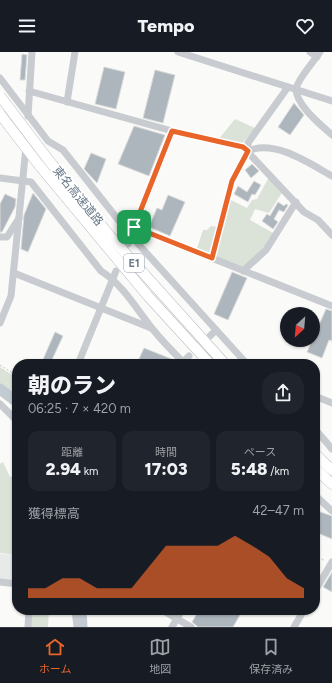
<!DOCTYPE html>
<html lang="ja">
<head>
<meta charset="utf-8">
<style>
  :root { --surface:#171b24; --page:#20242c; --text:#f1f3f6; --muted:#9ea1a6; --line:#363941; --accent:#e86429 }
  body { margin:0; font-family:Figtree,"Noto Sans JP",sans-serif; background:var(--page); color:var(--text); height:100vh; display:flex; flex-direction:column; font-size:15px; white-space:nowrap }
  * { box-sizing:border-box; margin:0 }
  p { font-size:13px; color:var(--muted) }
  .icon { flex:none; width:22px; height:22px; fill:none; stroke:currentColor; stroke-width:2; stroke-linecap:round; stroke-linejoin:round }
  .map { position:relative; flex:1; overflow:hidden }
  .details { position:absolute; left:12px; top:307px; width:308px; height:256px; display:flex; flex-direction:column; background:var(--surface); border-radius:16px; box-shadow:0 1px 3px #0004 }
  .details>* { flex:none }
  .needle { width:26px; rotate:206deg }
  .tools { position:absolute; left:280px; top:255px; display:grid; gap:8px }
  .tools a { display:grid; place-items:center; width:40px; height:40px; border-radius:50%; background:var(--surface); box-shadow:0 1px 3px #0004; font-size:20px }
  .pin { position:absolute; display:grid; place-items:center; width:34px; height:34px; color:#fff; margin:-17px; border-radius:8px; box-shadow:0 2px 6px #0006 }
  .round { display:grid; place-items:center; flex:none; width:42px; height:42px; border-radius:16px; background:var(--page) }
  .headline { display:flex; align-items:center; justify-content:space-between; height:68px; padding:0 16px }
  h1 { font-size:22px; font-weight:800; line-height:30px }
  .metrics { display:grid; grid-template-columns:repeat(3,1fr); gap:6px; height:68px; padding:4px 16px }
  .metrics div { display:grid; align-content:center; border-radius:10px; background:var(--page); text-align:center }
  .metrics b { font-size:17px; font-weight:800 }
  .metrics small { font-size:11px; font-weight:400 }
  .metrics p { font-size:11px }
  .chart { height:112px; padding:8px 16px }
  .chart p { display:flex; justify-content:space-between }
  .chart svg { width:100%; height:72px; margin-top:4px; fill:var(--accent); opacity:.7 }
  header { display:flex; justify-content:space-between; align-items:center; height:52px; padding:0 16px; background:var(--surface); font-size:18px; font-weight:800 }
  .menu { display:flex; justify-content:space-around; align-items:center; height:56px; border-top:1px solid var(--line); background:var(--surface); font-size:11px; color:var(--muted) }
  .menu a { display:grid; justify-items:center; gap:2px }
  .menu .selected { color:var(--accent) }
  .map>svg:first-child { display:block }
</style>
</head>
<body>
<header><svg class="icon" aria-label="menu" viewBox="0 0 24 24"><path d="M4 6h16M4 12h16M4 18h16"/></svg>Tempo<svg class="icon" aria-label="heart" viewBox="0 0 24 24"><path d="M12 20l-8-8c-3-5 5-10 8-4 3-6 11-1 8 4z"/></svg></header>
<div class="map">
<svg width="332" height="575" viewBox="0 0 332 575">
  <rect width="100%" height="100%" fill="#fafaf8"/>
  <polygon fill="#e8e9e9" points="0,502 17,503 17,530 0,528"/>
  <g fill="#dbe2d8">
    <polygon points="235,67 255,76 242,92 218,88"/>
    <polygon points="269,125 283,139 269,161 255,157 250,168 275,182 265,197 243,217 215,206 229,147 247,156 252,148 257,147"/>
    <polygon points="211,174 218,175 211,204 196,199 203,178 207,178"/>
    <polygon points="0,315 17,326 11,341 0,333"/>
    <polygon points="3,410 10,425 17,423 17,503 0,501 0,412"/>
    <polygon points="32,558 49,558 48,575 31,575"/>
  </g>
  <g fill="none" stroke-linecap="round" stroke-linejoin="round">
    <g stroke="#c2cbd1" stroke-width="11">
      <polyline points="0,337 17,350"/>
      <polyline points="81,558 82,575"/>
    </g>
  </g>
  <g fill="#aeb6bd" stroke="#dcdcda">
    <polygon points="22,2 27,3 25,28 20,28"/>
    <polygon points="104,15 125,20 116,57 95,52"/>
    <polygon points="155,18 175,23 163,71 143,66"/>
    <polygon points="294,51 304,63 290,83 278,75"/>
    <polygon points="134,74 165,83 149,124 118,112"/>
    <polygon points="91,101 106,107 97,131 84,117"/>
    <polygon points="252,112 259,119 251,126 245,118"/>
    <polygon points="254,129 261,133 255,143 252,142 248,150 234,142 238,134 247,140"/>
    <polygon points="33,141 46,157 28,200 21,197 24,163"/>
    <polygon points="5,142 16,147 15,155 2,180 0,180 0,152"/>
    <polygon points="168,143 185,150 170,184 149,175 157,156 162,158"/>
    <polygon points="278,150 284,154 286,152 288,153 284,160 279,158 274,167 278,170 273,177 262,169 267,162 270,164"/>
    <polygon points="232,220 247,226 228,268 214,262"/>
    <polygon points="326,257 332,259 332,289 329,288 322,306 307,300"/>
    <polygon points="55,280 63,284 50,312 41,312"/>
    <polygon points="144,296 174,308 178,312 145,312 138,309"/>
    <polygon points="315,458 332,464 332,487 315,480"/>
    <polygon points="332,520 332,540 323,535"/>
    <polygon points="199,558 232,558 240,563 233,575 198,575 192,570"/>
  </g>
  <g fill="none" stroke-linecap="round" stroke-linejoin="round">
    <defs>
      <g id="highway">
        <polyline points="47,106 110,184 225,312"/>
        <polyline points="39,113 147,243 210,312"/>
        <polyline points="315,402 332,418"/>
        <polyline points="315,416 332,432"/>
      </g>
    </defs>
    <use href="#highway" stroke="#babec1" stroke-width="11"/>
    <g stroke="#c1c4c6" stroke-width="1" stroke-dasharray="2 2" stroke-linecap="butt">
      <polyline points="0,313 17,324"/>
      <polyline points="315,503 325,509"/>
    </g>
    <g stroke="#c8cbcf" stroke-width="7">
      <polyline points="178,0 332,49"/>
      <polyline points="310,0 317,5"/>
      <path d="M320 0C315 8 297 28 296 37 296 53 321 73 332 83"/>
      <polyline points="0,26 48,89 63,98 131,184 247,312"/>
      <polyline points="29,39 172,79 243,95 304,160 318,168 332,183"/>
      <polyline points="67,50 75,0"/>
      <polyline points="28,64 32,0"/>
      <path d="M248 99C274 87 309 111 332 124"/>
      <path d="M0 126 31 130 101 219C123 233 135 255 151 275 161 288 173 300 185 312"/>
      <polyline points="134,175 332,254"/>
      <polyline points="0,185 7,185 19,166"/>
      <polyline points="128,192 172,79"/>
      <polyline points="212,206 232,129 248,99 248,91 288,35"/>
      <polyline points="243,219 266,198 296,150"/>
      <polyline points="14,221 151,276"/>
      <polyline points="0,271 11,244 26,95"/>
      <polyline points="210,284 216,278"/>
      <polyline points="183,310 189,304"/>
      <polyline points="78,312 116,219"/>
      <polyline points="315,344 332,351"/>
      <polyline points="0,352 17,369"/>
      <polyline points="315,377 332,397"/>
      <polyline points="315,443 332,459"/>
      <polyline points="0,530 17,532"/>
      <polyline points="315,539 332,510"/>
      <polyline points="75,558 77,575"/>
      <polyline points="162,558 191,575"/>
      <polyline points="28,575 29,558"/>
      <polyline points="172,575 182,558"/>
      <polyline points="294,575 304,558"/>
    </g>
    <use href="#highway" stroke="#fff" stroke-width="10"/>
    <defs>
      <g id="highway-bridge">
        <polyline points="0,44 47,106"/>
        <polyline points="0,62 39,113"/>
      </g>
    </defs>
    <use href="#highway-bridge" stroke="#babec1" stroke-width="11" stroke-linecap="butt"/>
    <use href="#highway-bridge" stroke="#fff" stroke-width="10"/>
  </g>
  <g fill="none" stroke-linecap="round" stroke-linejoin="round">
    <defs>
      <polygon id="route" points="172,79 243,95 248,99 232,129 212,206 134,175"/>
    </defs>
    <use href="#route" stroke="#fff" stroke-width="8"/>
    <use href="#route" stroke="#e86429" stroke-width="5"/>
  </g>
  <g text-anchor="middle" stroke-width="4" stroke-linejoin="round" paint-order="stroke">
    <rect fill="#fff" stroke="#95a0ac" stroke-width="1" x="124" y="202" width="20" height="18" rx="3"/>
    <g font-size="11" font-weight="bold" fill="#687889">
      <text x="134" y="215">E1</text>
    </g>
    <g font-size="12" fill="#687889" stroke="#fff">
      <text transform="translate(78 144) rotate(51)" y="4">東名高速道路</text>
    </g>
  </g>
</svg>
<div class="tools">
<a><svg class="needle" viewBox="-14 -14 28 28"><path d="M0-13l5 13h-10z" fill="#e53935"/><path d="M0 13l5-13h-10z" fill="#9ea1a6"/></svg></a>
</div>
<div class="pin" style="left:134px;top:175px;background:#1e9e55"><svg class="icon" aria-label="arrive" viewBox="0 0 24 24"><path d="M6 21V4h12l-3 4 3 4H6"/></svg></div>
<section class="details">
<div class="headline"><div><h1>朝のラン</h1><p>06:25 · 7 × 420 m</p></div><a class="round"><svg class="icon" aria-label="share" viewBox="0 0 24 24"><path d="M12 15V3M7 8l5-5 5 5M5 13v7h14v-7"/></svg></a></div>
<div class="metrics">
<div><p>距離</p><b>2.94<small> km</small></b></div>
<div><p>時間</p><b>17:03</b></div>
<div><p>ペース</p><b>5:48<small> /km</small></b></div>
</div>
<div class="chart"><p><span>獲得標高</span>42–47 m</p>
<svg viewBox="0 0 160 44" preserveAspectRatio="none"><path d="M0 44V38L10 38L20 32L30 32L40 38L50 38L60 38L70 25L80 12L90 12L100 12L110 12L120 6L130 12L140 19L150 32L160 38V44z"/></svg>
</div>
</section>
</div>
<nav class="menu">
<a class="selected"><svg class="icon" aria-label="home" viewBox="0 0 24 24"><path d="M3 11l9-7 9 7M6 9v11h12V9"/></svg>ホーム</a>
<a><svg class="icon" aria-label="map" viewBox="0 0 24 24"><path d="M3 6l6-2 6 2 6-2v14l-6 2-6-2-6 2zM9 4v14M15 6v14"/></svg>地図</a>
<a><svg class="icon" aria-label="saved" viewBox="0 0 24 24"><path d="M7 4h10v16l-5-4-5 4z"/></svg>保存済み</a>
</nav>
</body>
</html>
